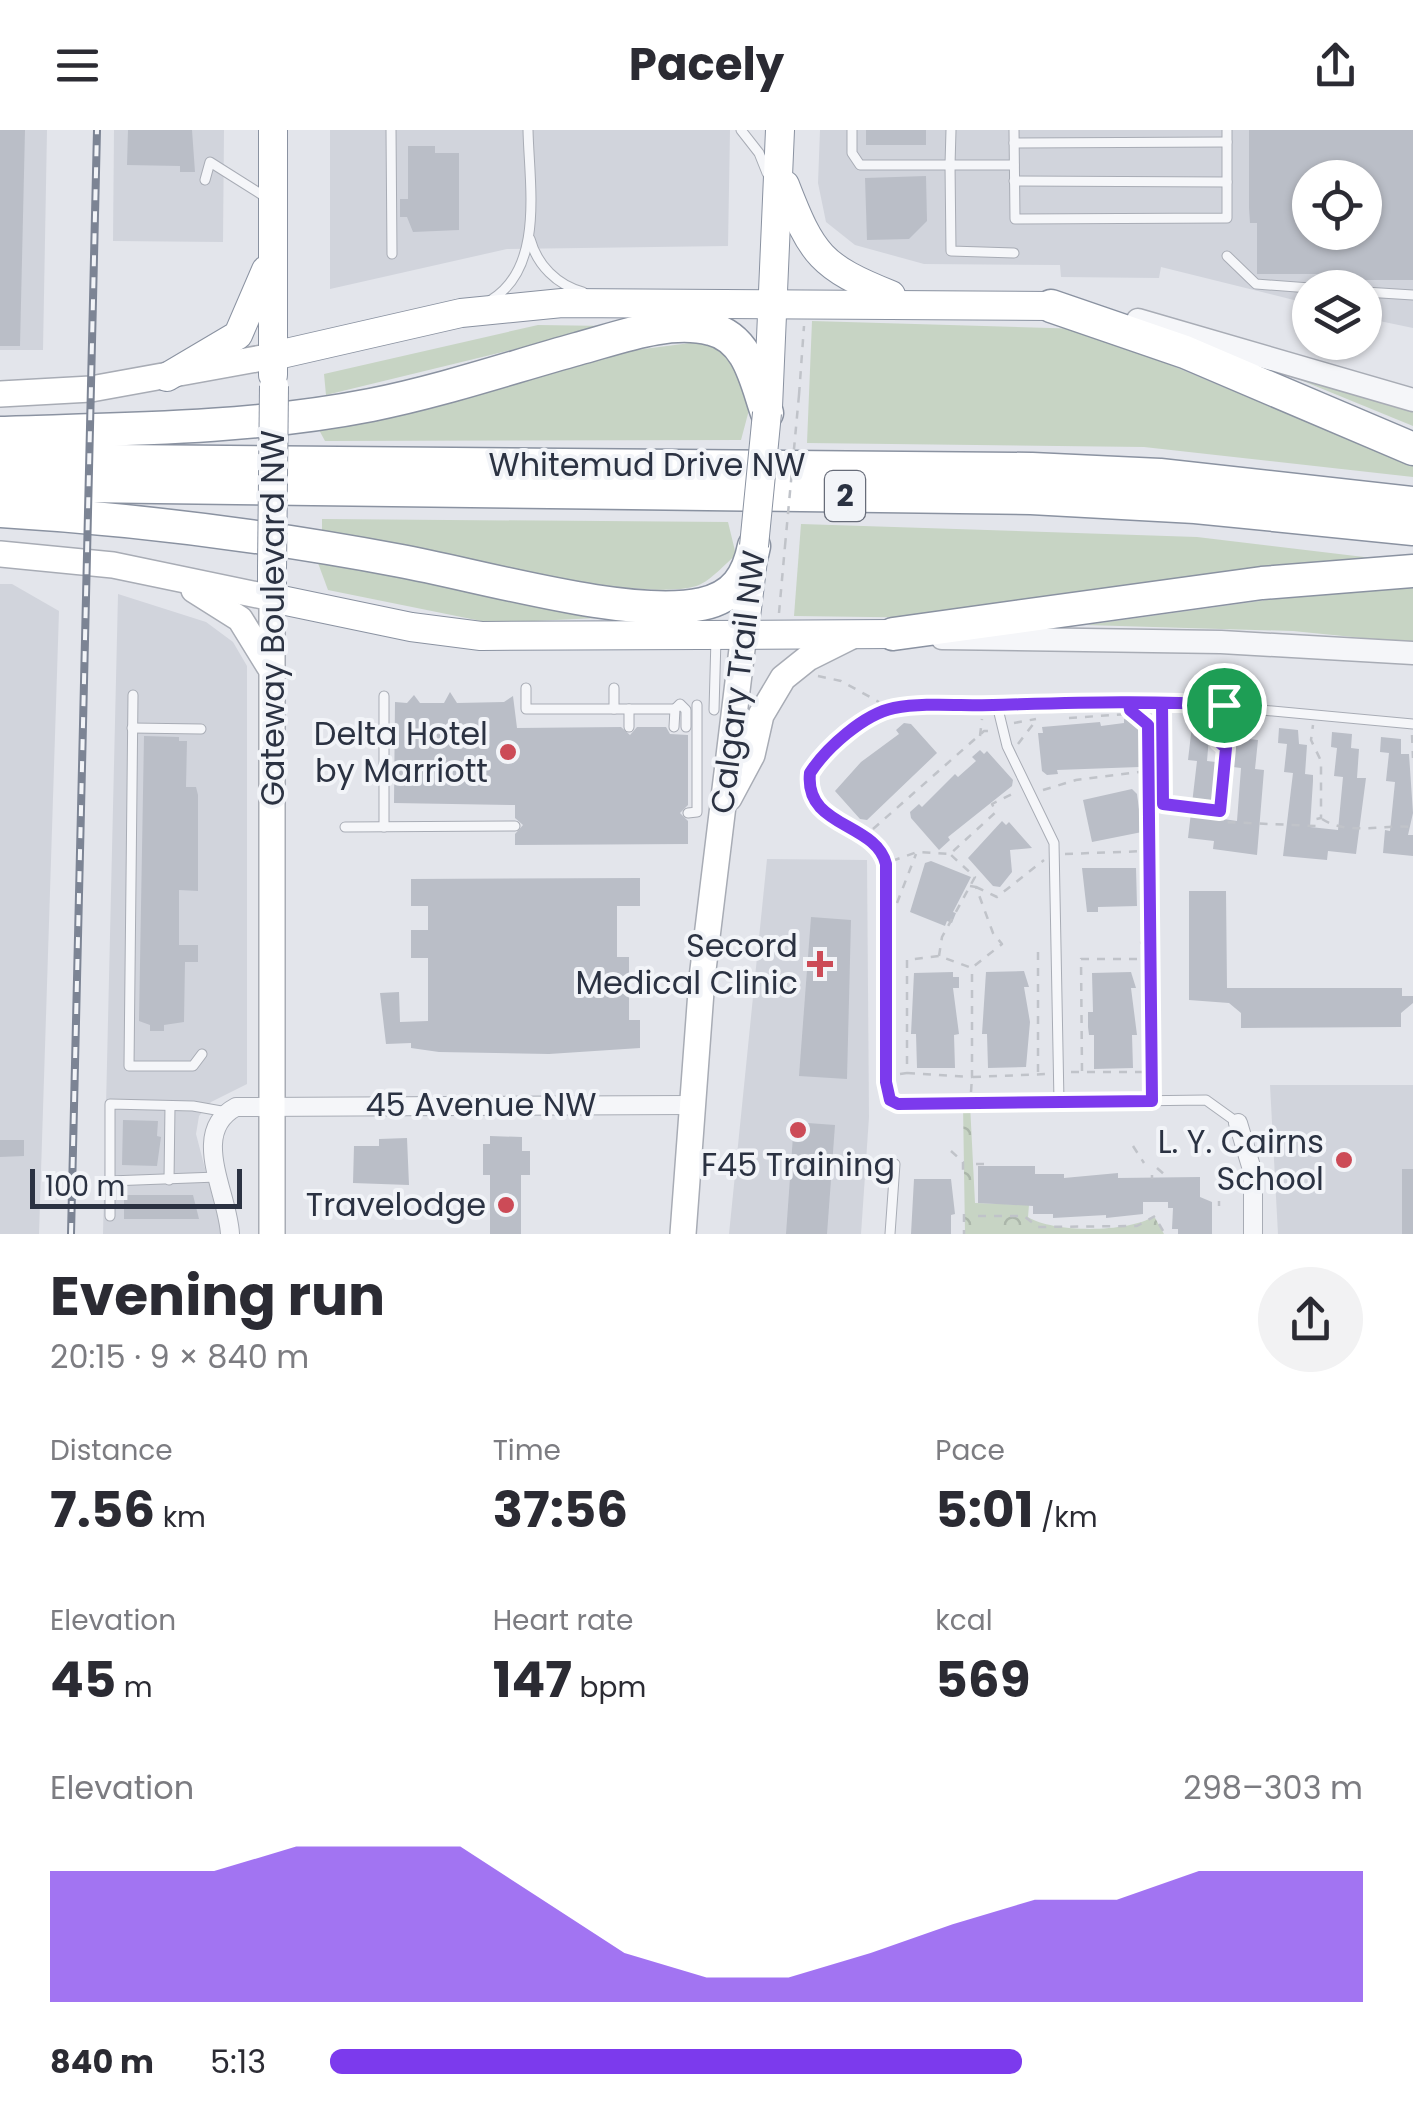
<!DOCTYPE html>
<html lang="en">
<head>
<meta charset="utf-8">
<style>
  :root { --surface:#fff; --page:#f2f2f3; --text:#2b2b33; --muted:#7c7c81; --accent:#7c3aed }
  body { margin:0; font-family:Poppins,sans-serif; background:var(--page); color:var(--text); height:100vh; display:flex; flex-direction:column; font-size:38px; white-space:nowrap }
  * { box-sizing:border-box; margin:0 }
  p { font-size:32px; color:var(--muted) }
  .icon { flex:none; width:55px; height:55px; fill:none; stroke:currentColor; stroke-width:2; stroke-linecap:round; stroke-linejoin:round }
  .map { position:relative; height:1104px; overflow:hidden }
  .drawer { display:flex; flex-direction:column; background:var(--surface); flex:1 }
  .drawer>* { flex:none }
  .controls { position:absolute; left:1292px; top:30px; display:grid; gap:20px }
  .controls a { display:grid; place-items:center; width:90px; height:90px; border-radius:50%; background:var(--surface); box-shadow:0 2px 8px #0004; font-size:50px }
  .scale { position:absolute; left:30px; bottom:25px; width:212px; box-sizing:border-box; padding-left:10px; border:5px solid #2b3242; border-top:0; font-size:28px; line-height:35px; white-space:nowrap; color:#2b3242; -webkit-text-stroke:8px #f2f4f8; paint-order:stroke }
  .pin { position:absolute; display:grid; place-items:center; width:85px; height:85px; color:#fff; margin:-42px; border:5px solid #fff; border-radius:50%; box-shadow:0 2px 10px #0007 }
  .round { display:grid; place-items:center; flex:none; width:105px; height:105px; border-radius:52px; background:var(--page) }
  .overview { display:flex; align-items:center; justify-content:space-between; height:170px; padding:0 50px }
  h1 { font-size:55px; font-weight:700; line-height:75px }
  .stats { display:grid; grid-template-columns:repeat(3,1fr); gap:15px; height:170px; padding:10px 50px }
  .stats div { display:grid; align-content:center }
  .stats b { font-size:50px; font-weight:700 }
  .stats small { font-size:28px; font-weight:400 }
  .stats p { font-size:28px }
  .chart { height:280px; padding:20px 50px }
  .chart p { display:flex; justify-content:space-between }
  .chart svg { width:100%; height:180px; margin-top:10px; fill:var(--accent); opacity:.7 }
  ul { padding:0 50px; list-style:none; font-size:32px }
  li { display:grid; grid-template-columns:160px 120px 1fr; align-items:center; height:75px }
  li i { height:25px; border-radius:12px; background:var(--accent) }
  header { display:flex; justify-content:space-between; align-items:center; height:130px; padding:0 50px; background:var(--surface); font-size:45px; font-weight:700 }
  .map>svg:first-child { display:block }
</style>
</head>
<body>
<header><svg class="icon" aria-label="menu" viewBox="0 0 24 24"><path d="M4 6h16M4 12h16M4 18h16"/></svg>Pacely<svg class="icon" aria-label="share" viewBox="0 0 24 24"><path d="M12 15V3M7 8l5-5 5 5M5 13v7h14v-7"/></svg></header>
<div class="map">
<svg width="1413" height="1104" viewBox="0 0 1413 1104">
  <defs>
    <pattern id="park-crowns" width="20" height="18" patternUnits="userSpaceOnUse" patternTransform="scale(2.5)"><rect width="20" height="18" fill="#c7d4c4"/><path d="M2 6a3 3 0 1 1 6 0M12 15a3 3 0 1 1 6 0" fill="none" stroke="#abb6aa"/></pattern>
  </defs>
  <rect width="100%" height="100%" fill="#e3e5eb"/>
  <g fill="#d1d4dc" fill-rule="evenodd">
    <polygon points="0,0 47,0 43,220 0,220"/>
    <polygon points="114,0 224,0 223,112 113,111"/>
    <polygon points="330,0 730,0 728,116 507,119 330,159"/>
    <path d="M820 0H1413V198L1365 188V158H1310V174L1161 137 1159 148 1061 147 1060 135 924 134 855 115 826 92 818 53ZM1310 48H1365V102H1310Z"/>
    <polygon points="0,454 12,454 59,481 39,1104 0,1104"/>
    <polygon points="118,464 206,492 233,512 247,536 247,954 211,972 199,986 196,1004 222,1104 103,1104"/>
    <polygon points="767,729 867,730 869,987 861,1104 729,1104"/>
    <polygon points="1270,955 1413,955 1413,1104 1278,1104"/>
  </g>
  <g fill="#c7d4c4">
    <polygon points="812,191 1084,199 1413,336 1413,347 1144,317 807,313"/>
    <polygon points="538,195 609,196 326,265 324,244"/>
    <polygon points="706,211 732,228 753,265 741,310 325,311 318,298 418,281 628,221"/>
    <polygon points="1286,244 1413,279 1413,296"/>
    <path d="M322 389 728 392 736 425C725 434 713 448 701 454 654 479 386 414 322 401Z"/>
    <polygon points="801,394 1197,407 1389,430 948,488 794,486"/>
    <polygon points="318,433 619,487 491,493 328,460"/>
    <polygon points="1369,456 1413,458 1413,513 1293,501 1086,495"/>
  </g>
  <path fill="url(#park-crowns)" d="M963 974H970L975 1073 1029 1075 1028 1087C1053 1103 1129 1103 1154 1086L1164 1104H965Z"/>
  <g fill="#babec7" fill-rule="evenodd">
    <polygon points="0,0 25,0 20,216 0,216"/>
    <polygon points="128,0 192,0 195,42 180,42 180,36 127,35"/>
    <rect x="866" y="0" width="60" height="15"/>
    <path d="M1249 0H1413V150H1356V144H1257V93H1250L1249 78ZM1310 48H1365V102H1310Z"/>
    <polygon points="408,16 435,16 435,23 459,23 459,100 413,102 407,87 400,87 400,69 408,69"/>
    <polygon points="926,46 927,91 909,109 867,110 865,48"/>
    <polygon points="450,562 457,573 504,572 513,566 517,598 621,597 630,605 637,597 666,597 670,604 688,605 688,675 680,683 688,691 688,714 515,715 515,704 523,695 515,688 515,675 394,673 395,572 407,573 414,565 420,573 444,573"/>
    <path d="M1193 587 1250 596 1249 609 1258 610 1255 639 1264 640 1257 725 1213 719 1214 711 1188 708 1197 631 1188 630ZM1209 607 1235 609 1233 637 1241 638 1237 691 1210 687 1216 632 1207 631Z"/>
    <polygon points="1124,589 1140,593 1144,631 1139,637 1057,640 1058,644 1047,645 1042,641 1038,603 1043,603 1042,597 1100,592 1101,596 1124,593"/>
    <polygon points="904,593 911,594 937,623 867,690 860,689 835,661 861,632 899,604 896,600"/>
    <polygon points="1279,598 1298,600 1299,614 1307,615 1305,644 1313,645 1313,651 1310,697 1338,700 1343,647 1334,646 1337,618 1331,617 1332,602 1352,604 1351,618 1359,619 1357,648 1366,648 1356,724 1328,721 1327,730 1283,726 1293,643 1284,642 1287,614 1278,613"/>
    <polygon points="144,606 179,607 179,611 187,611 186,657 196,657 198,665 198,761 179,760 179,815 198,815 198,832 185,832 184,892 164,895 164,901 150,901 150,895 139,891"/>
    <polygon points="1381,607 1401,609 1401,624 1409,624 1413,683 1408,705 1413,705 1413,726 1383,723 1385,700 1390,701 1395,652 1386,651 1389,623 1380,622"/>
    <polygon points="980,620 984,624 987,621 1013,650 1012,656 948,707 950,710 939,720 911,688 910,682 919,674 922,677 955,644 958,647 976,631 972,627"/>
    <polygon points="1132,659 1137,664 1142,702 1092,712 1083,670"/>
    <polygon points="1002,691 1006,695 1009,692 1032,718 1010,720 1012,742 1000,757 993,756 968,728"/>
    <polygon points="931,731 971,747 953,782 956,783 952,793 947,791 945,796 910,782 925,733"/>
    <polygon points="1082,738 1136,738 1137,776 1098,777 1098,782 1087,782"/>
    <polygon points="640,748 640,776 617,776 617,827 629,827 629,890 640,890 640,918 549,924 439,922 411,918 411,913 386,914 380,863 399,862 400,892 428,891 428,828 411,828 411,800 428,800 428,776 411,776 411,749"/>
    <polygon points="1189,761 1226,761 1227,858 1402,858 1402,866 1413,866 1413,873 1401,883 1401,897 1241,898 1241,883 1229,873 1189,870"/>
    <polygon points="811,787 851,790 847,949 799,946"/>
    <polygon points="1024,841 1029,857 1024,857 1030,892 1026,937 988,938 987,904 982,904 986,842"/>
    <polygon points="953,842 953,847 959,847 959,858 953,858 959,904 954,905 955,938 917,938 916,904 911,904 914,843"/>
    <polygon points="1131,842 1136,858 1131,858 1137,905 1132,905 1133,938 1094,939 1094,905 1089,905 1088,897 1088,882 1093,882 1092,843"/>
    <polygon points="123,990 158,991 157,1006 161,1007 157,1036 122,1035"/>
    <polygon points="794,992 835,995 827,1104 786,1104"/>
    <polygon points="490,1006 522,1007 522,1021 530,1021 530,1045 521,1045 521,1104 490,1104 490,1045 483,1045 483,1014 490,1014"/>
    <polygon points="407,1008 409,1055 353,1053 354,1016 379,1016 379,1009"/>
    <polygon points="0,1010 24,1010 24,1026 0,1027"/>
    <polygon points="978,1036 1035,1036 1035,1044 1064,1044 1064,1048 1118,1043 1118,1048 1200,1047 1200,1067 1212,1072 1212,1104 1178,1104 1178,1099 1172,1099 1173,1078 1168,1078 1168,1072 1143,1072 1143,1084 1106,1088 1106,1085 1053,1088 1053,1084 1033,1084 1033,1076 978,1073"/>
    <rect x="1402" y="1039" width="11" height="65"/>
    <polygon points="914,1049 951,1049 955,1084 951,1085 951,1104 911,1104"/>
    <polygon points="124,1065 193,1065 199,1089 124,1089"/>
  </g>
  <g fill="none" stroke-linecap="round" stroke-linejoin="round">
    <defs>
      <g id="service">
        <polyline points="391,0 392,124"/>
        <polyline points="741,0 759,23 767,43"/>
        <polyline points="852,0 852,23 860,35 950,35 951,121 1014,123"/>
        <polyline points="951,0 950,35 1014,35"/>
        <polyline points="1014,0 1015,89 1227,88 1227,0"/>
        <polyline points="1014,13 1227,12"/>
        <polyline points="205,50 210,32 267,68"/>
        <polyline points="1014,51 1227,52"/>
        <path d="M530 109C537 135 557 155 583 162"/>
        <polyline points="1227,126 1256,154 1310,158"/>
        <polyline points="1365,162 1413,165"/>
        <path d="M491 170C545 137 529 53 528 0"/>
        <polyline points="526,558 526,579 675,579"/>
        <polyline points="614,558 614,579"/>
        <polyline points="133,565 129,936 193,936 202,924"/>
        <polyline points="384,566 384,697"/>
        <polyline points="1162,573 1163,674"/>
        <polyline points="997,575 1007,616 1054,713 1059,972"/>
        <polyline points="714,580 716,508"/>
        <polyline points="629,597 629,579"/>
        <polyline points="674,597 675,579 680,574 686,580 686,597"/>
        <polyline points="132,598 201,599"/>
        <polyline points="688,683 697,682 697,575"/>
        <polyline points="345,697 515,696"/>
        <path d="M1238 993 1206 970 898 974 890 970 886 952 882 719C857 696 805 688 810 643L865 591 893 578 1185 573 1413 594"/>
        <polyline points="169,1050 170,976"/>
        <polyline points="110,1051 110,974 193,976 227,982"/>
        <polyline points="110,1086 110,1051 217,1047"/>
        <polyline points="890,1104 895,1034"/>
      </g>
      <g id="minor">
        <polyline points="1238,993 1253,1043 1253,1104"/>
        <path d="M230 1104C228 1063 189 1002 236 977L690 975"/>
      </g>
      <g id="tertiary">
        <polyline points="1138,190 1413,270"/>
        <polyline points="942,508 1221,512 1413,523"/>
      </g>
      <g id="secondary">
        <polyline points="0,264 91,259 273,226"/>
        <polyline points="0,424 113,435 272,468 272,1104"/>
        <polyline points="194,460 240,489 269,536"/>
        <polyline points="729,668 752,625 761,585 783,548 808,528 852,506"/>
        <polyline points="683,1104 702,848 744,503"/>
      </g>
      <g id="trunk">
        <path d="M785 55C812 125 821 137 891 165"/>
        <polyline points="273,226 461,183 562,173 1051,176"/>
        <polyline points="273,245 273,0"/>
        <polyline points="167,247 238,205 266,140"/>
        <polyline points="768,277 780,0"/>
        <polyline points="272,439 272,468 411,497 481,506 893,504"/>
        <polyline points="744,503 753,430"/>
      </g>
      <g id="motorway">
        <polyline points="1051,176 1185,222 1413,319"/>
        <path d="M0 303C124 299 249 299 371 275 441 261 509 238 577 219 618 208 669 188 711 199 749 208 756 252 767 283"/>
        <polyline points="0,330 1032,339 1160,345 1413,373"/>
        <polyline points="0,355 1031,368 1195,377 1413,399"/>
        <path d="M0 381C136 389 268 406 401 431 478 445 630 490 702 474 735 467 748 446 754 416"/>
        <polyline points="893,504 1262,453 1413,441"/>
      </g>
    </defs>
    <use href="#service" stroke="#a8acb5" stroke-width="11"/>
    <use href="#minor" stroke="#a8acb5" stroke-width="20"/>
    <use href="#tertiary" stroke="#a8acb5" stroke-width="25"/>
    <use href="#secondary" stroke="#a8acb5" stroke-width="28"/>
    <use href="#trunk" stroke="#8a92a1" stroke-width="30"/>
    <use href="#motorway" stroke="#8a92a1" stroke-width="35"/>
    <g stroke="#c0c3c9" stroke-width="2.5" stroke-dasharray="8 8" stroke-linecap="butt">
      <polyline points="799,265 804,196"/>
      <polyline points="779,483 785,416"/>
      <polyline points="818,546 841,551 879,572"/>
      <polyline points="1137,586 1148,595 1152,957"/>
      <polyline points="1069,588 1128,584"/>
      <polyline points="1014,593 1036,589"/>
      <polyline points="1412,605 1413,628"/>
      <polyline points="980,606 982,589"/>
      <polyline points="1018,614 1037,589"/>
      <polyline points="1043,660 1076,650 1147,641"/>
      <polyline points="1175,676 1225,682 1224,692 1316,696 1316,689 1321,688 1321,631 1311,610 1313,595"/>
      <polyline points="1220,679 1226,618 1219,613 1222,586"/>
      <path d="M1322 689C1349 706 1383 694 1413 697"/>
      <polyline points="873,699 984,601 993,601"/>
      <polyline points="1065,724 1147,721"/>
      <polyline points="892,731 917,722 950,724 996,682 992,674 1016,662"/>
      <polyline points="970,756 976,757 993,803 1002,814 973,837"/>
      <polyline points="976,757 997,767 1044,730"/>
      <polyline points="897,773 916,724"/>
      <polyline points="1140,813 1150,812"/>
      <polyline points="1038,822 1038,946"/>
      <polyline points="939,826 942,807 975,747 951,725"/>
      <polyline points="1082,941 1081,829 1152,829"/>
      <polyline points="1071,942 1152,942"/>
      <polyline points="907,943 972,947 972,840"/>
      <polyline points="900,944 907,943 907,830 939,826 972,838"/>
      <polyline points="971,962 972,947 1048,944"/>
      <polyline points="1133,1016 1144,1033"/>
      <polyline points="951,1021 963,1032 963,1044"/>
      <polyline points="976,1034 990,1034"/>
      <polyline points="1157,1038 1165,1045"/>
      <polyline points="1152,1049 1152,1045"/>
      <polyline points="1219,1071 1219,1076"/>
      <polyline points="964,1084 964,1104"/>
      <polyline points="978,1086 1024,1086 1038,1097 1137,1096 1155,1086"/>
      <polyline points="1159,1094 1165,1104"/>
    </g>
    <use href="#service" stroke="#f5f6f9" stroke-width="9"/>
    <use href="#minor" stroke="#f5f6f9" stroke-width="18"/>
    <use href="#tertiary" stroke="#f5f6f9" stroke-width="22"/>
    <use href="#secondary" stroke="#fff" stroke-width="25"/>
    <use href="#trunk" stroke="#fff" stroke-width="28"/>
    <use href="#motorway" stroke="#fff" stroke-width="32"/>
    <defs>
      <polyline id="rail" points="71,1104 97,0"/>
    </defs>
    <use href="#rail" stroke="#7c8494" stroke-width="8"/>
    <use href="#rail" stroke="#f2f4f8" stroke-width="4" stroke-dasharray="11" stroke-linecap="butt"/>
    <defs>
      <g id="trunk-bridge">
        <polyline points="754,416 767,283"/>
        <polyline points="272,439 274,256"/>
      </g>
    </defs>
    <use href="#trunk-bridge" stroke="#8a92a1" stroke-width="30" stroke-linecap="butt"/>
    <polyline stroke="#c0c3c9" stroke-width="2.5" stroke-dasharray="8 8" stroke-linecap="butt" points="785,416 799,265"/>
    <use href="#trunk-bridge" stroke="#fff" stroke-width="28"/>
  </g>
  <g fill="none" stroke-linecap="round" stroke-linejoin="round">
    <defs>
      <path id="route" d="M1224 575C1147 570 1070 573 993 575 962 576 925 572 894 578 864 584 826 618 810 643 804 698 876 692 886 734V952L890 970 898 974 1152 971 1148 595 1130 580 1129 573H1162L1163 674 1220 681 1226 618 1219 612 1224 575"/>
    </defs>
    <use href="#route" stroke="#fff" stroke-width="20"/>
    <use href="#route" stroke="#7c3aed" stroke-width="12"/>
  </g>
  <g fill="#cc4b57" stroke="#f2f4f8" stroke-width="4">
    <circle cx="508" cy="622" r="10"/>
    <path d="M815 819h10v10h10v10h-10v10h-10v-10h-10v-10h10z"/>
    <circle cx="798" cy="1000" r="10"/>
    <circle cx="1344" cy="1030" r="10"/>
    <circle cx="506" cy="1075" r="10"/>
  </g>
  <g text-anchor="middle" stroke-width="8" stroke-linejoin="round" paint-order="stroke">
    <rect fill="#f2f4f8" stroke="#676c79" stroke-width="2.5" x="825" y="341" width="40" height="50" rx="8"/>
    <g font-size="30" font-weight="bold" fill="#2b3242">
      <text x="845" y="376">2</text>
    </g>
    <g font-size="32" fill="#2b3242" stroke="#f2f4f8">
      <text x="647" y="346">Whitemud Drive NW</text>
      <text transform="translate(273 488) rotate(-90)" y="11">Gateway Boulevard NW</text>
      <text transform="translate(738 552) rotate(-83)" y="11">Calgary Trail NW</text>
      <text x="481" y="986">45 Avenue NW</text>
    </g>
    <g font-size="32" fill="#2b3242" stroke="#f2f4f8" text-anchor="end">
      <text x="488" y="615">Delta Hotel<tspan x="488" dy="37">by Marriott</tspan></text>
      <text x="798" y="827">Secord<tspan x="798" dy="37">Medical Clinic</tspan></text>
      <text x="1324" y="1023">L. Y. Cairns<tspan x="1324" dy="37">School</tspan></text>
      <text x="798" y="1046" text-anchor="middle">F45 Training</text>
      <text x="486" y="1086">Travelodge</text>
    </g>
  </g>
</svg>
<div class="controls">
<a><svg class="icon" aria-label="locate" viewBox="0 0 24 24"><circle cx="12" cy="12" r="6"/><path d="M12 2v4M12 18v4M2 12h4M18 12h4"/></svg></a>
<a><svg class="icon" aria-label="layers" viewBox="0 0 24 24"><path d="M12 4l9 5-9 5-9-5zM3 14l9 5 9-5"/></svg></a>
</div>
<div class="scale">100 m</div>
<div class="pin" style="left:1224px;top:575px;background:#1e9e55"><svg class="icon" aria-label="arrive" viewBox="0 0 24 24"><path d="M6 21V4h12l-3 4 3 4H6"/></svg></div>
</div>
<section class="drawer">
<div class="overview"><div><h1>Evening run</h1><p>20:15 · 9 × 840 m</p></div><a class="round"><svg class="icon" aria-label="share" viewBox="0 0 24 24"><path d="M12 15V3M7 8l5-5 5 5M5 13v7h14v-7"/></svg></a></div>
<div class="stats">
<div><p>Distance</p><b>7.56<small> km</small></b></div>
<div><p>Time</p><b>37:56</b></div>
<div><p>Pace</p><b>5:01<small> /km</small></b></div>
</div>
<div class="stats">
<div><p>Elevation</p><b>45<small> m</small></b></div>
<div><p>Heart rate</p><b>147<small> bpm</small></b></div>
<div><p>kcal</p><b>569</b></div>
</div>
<div class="chart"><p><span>Elevation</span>298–303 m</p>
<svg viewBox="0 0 160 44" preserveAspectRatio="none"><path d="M0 44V12L10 12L20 12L30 6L40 6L50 6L60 19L70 32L80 38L90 38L100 32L110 25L120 19L130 19L140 12L150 12L160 12V44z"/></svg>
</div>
<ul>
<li><b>840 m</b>5:13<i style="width:67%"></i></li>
</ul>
</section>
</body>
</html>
